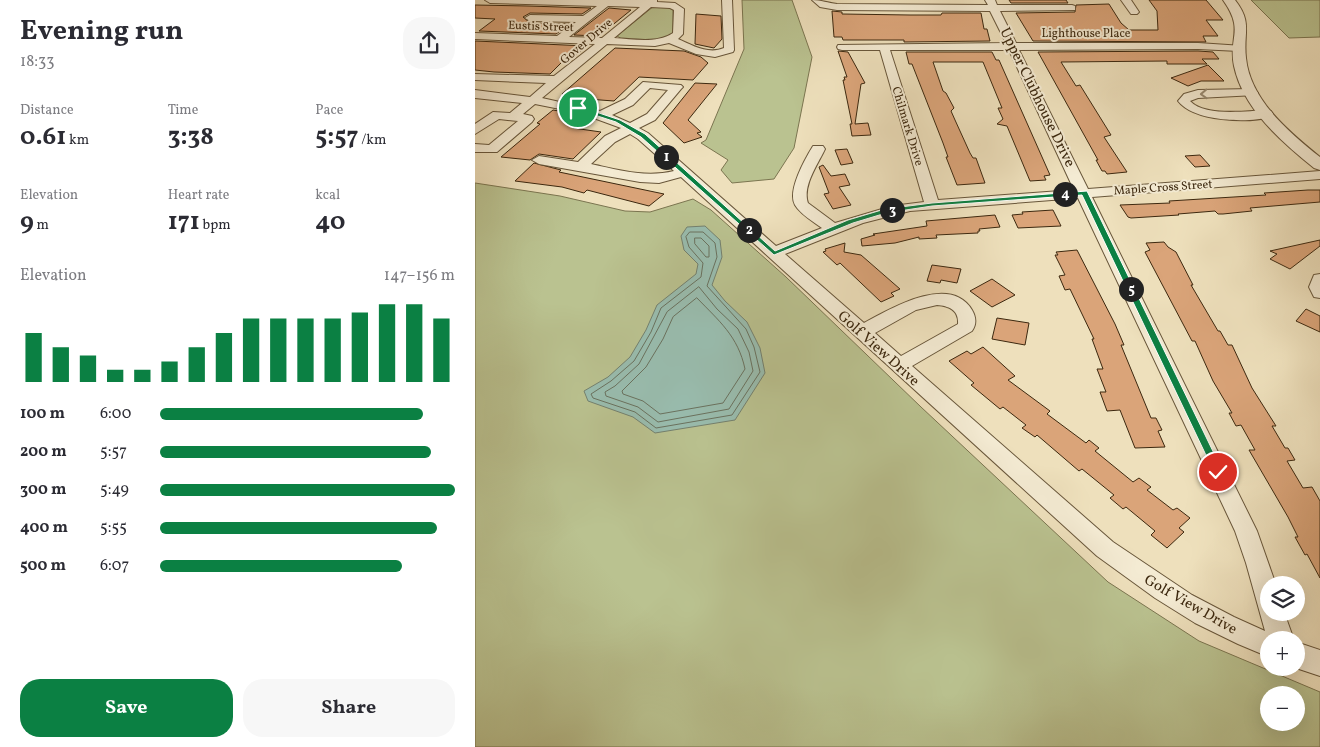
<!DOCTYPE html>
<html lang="en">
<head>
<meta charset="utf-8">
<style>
  :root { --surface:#fff; --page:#f7f7f7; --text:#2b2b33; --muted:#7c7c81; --accent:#0b8043 }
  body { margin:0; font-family:Vollkorn,serif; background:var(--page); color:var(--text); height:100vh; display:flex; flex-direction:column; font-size:19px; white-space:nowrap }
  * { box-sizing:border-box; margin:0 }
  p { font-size:16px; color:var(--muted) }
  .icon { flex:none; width:28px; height:28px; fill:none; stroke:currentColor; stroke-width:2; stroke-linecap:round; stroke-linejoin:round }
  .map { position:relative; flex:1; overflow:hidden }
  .details { display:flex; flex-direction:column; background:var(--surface); width:475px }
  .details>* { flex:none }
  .fabs { position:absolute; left:785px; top:576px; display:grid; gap:10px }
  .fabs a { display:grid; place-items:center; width:45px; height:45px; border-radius:50%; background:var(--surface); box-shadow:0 5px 20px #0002; font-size:25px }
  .pin { position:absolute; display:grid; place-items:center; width:42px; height:42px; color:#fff; margin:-21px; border:2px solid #fff; border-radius:50%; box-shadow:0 1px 5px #0007 }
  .km { position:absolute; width:25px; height:25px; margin:-12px; border-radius:50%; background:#222; color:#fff; font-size:14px; line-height:25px; text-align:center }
  .round { display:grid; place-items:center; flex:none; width:52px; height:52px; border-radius:20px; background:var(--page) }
  .overview { display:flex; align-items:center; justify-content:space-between; height:85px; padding:0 20px }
  h1 { font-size:28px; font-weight:700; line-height:38px }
  .stats { display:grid; grid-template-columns:repeat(3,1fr); gap:8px; height:85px; padding:5px 20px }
  .stats div { display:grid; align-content:center }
  .stats b { font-size:25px; font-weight:700 }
  .stats small { font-size:14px; font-weight:400 }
  .stats p { font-size:14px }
  .chart { height:140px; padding:10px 20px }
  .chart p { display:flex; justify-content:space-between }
  .chart svg { width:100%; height:90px; margin-top:5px; stroke:var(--accent); stroke-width:6 }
  .action { display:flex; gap:10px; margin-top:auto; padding:10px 20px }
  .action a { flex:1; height:58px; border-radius:20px; background:var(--accent); color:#fff; font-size:20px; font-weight:700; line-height:58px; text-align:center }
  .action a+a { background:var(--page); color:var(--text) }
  ul { padding:0 20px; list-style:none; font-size:16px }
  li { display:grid; grid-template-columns:80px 60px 1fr; align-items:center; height:38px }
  li i { height:12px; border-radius:6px; background:var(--accent) }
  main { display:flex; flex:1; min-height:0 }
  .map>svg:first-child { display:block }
</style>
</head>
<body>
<main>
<section class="details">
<div class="overview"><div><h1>Evening run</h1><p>18:33</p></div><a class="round"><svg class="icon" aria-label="share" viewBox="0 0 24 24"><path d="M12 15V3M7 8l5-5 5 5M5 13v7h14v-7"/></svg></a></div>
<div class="stats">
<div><p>Distance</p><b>0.61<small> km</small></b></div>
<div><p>Time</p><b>3:38</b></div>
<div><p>Pace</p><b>5:57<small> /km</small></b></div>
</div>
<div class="stats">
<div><p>Elevation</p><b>9<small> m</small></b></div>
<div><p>Heart rate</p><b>171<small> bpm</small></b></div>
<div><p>kcal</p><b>40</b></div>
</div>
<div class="chart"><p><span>Elevation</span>147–156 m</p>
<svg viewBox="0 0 160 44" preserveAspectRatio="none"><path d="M5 44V20M15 44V27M25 44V31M35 44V38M45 44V38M55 44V34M65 44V27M75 44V20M85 44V13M95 44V13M105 44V13M115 44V13M125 44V10M135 44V6M145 44V6M155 44V13"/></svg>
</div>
<ul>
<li><b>100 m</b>6:00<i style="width:89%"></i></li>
<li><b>200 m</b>5:57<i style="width:92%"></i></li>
<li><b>300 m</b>5:49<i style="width:100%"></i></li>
<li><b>400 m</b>5:55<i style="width:94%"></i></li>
<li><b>500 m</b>6:07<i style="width:82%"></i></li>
</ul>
<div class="action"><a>Save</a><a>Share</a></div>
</section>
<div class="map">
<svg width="845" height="747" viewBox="0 0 845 747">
  <rect width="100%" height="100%" fill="#eee0bc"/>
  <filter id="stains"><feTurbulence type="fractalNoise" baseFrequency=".004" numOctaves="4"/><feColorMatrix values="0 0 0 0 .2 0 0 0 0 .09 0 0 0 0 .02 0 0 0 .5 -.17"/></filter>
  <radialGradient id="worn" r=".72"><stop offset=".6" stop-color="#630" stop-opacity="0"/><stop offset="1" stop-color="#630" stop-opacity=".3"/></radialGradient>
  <g fill="#bac290" stroke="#7b7550" fill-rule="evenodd">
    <polygon points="267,0 317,0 337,57 319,148 299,179 257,183 246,170 253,160 226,143 231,140 269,49"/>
    <polygon points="776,0 845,0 845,37 814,38"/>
    <polygon points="179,6 198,7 198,36 188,40 147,39 142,36"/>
    <path d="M0 183 85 196 150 211 175 212 218 199 236 210 311 277 446 407 633 582 724 641 845 692V747H0ZM794 695H821V722H794Z"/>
  </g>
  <polygon fill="#99bdaf" stroke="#74816f" points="230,226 245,240 247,257 237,285 250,301 272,322 285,348 290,373 260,420 180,433 158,417 113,401 109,391 133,377 155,357 171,330 182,305 221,274 223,264 209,250 206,236 212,227"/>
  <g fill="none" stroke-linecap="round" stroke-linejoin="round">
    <g stroke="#6a725f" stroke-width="1">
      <polygon points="215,232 228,232 240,243 242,257 232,286 271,329 279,347 285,372 257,415 181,428 160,412 118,398 116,394 136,381 159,361 176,332 186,308 226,277 228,263 214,247 211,237"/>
      <polygon points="220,238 226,238 234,246 234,257 231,257 220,244"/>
      <polygon points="224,287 242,309 263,329 274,352 278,371 254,409 183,422 163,407 131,396 130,392 140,386 164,364 192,312"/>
      <path d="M222 298C244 321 263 336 270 369L248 403 185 414 168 401 148 394 147 391 171 367 188 339 198 317Z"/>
    </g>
  </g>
  <g fill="#daa479" stroke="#3c280f">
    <polygon points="534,0 591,0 593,3 536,3"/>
    <polygon points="674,0 731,0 748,20 731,20 743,36 728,36 731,42 558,41 541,13 600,12 601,5 634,4 646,23 654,30 683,30 682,11"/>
    <polygon points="0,5 53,6 116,8 107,14 55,13 48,17 55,23 95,24 81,34 4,31 20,19 0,18"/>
    <polygon points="134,8 156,10 124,36 99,35"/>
    <polygon points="357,11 367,12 367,14 435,15 466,15 467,13 506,13 509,29 512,29 515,41 429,42 429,40 368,40 367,37 359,37"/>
    <polygon points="221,14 246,16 247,39 239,48 220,44"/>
    <polygon points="0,41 112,46 99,56 93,56 75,74 19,72 0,70"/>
    <polygon points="140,48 209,51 226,57 233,63 218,80 164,77 139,101 112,99 105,105 89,101 96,95 87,94"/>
    <polygon points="363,51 373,52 390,83 386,84 380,124 393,123 396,135 377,136 375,124 377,124 368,80 370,80 369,77 372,77"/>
    <polygon points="723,51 738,52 744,59 727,59 732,64 692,64 692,61 586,62 601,86 605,85 636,135 629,137 652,172 632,174 630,171 627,171 621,160 623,160 563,52"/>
    <polygon points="431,52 517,52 521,60 524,60 575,175 569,176 571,180 555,181 532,126 522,124 528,119 523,108 527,108 508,62 458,62 468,91 471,93 479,108 476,111 480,120 495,153 498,158 501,158 510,183 482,185 471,157 473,157 468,143 437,64 434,64"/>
    <polygon points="733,65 749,81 726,81 713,86 696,78"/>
    <polygon points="220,83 242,84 213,120 226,132 222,133 227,137 209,143 188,123"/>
    <polygon points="78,110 95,113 88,119 105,123 98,128 126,132 98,159 64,154 55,160 26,157 65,124 62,123"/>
    <polygon points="372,149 378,163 366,165 360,150"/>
    <polygon points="725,155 735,166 720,167 710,156"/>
    <polygon points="59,163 86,170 84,172 189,194 174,206 112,190 109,193 87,187 40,181"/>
    <polygon points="348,165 356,176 370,174 375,185 364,187 376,205 358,209 349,194 354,193 344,167"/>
    <polygon points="833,190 845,190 845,202 775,208 777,211 748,214 743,214 740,211 703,214 704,215 656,218 653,217 645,205 695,203 694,201 791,195 789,193"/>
    <polygon points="578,210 586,226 543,228 537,215 548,214 547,212"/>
    <polygon points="520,215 525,227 504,229 505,231 503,231 503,233 461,235 462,238 444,239 444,237 420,243 387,246 386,239 400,235 398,234 452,226 451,221"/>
    <polygon points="845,240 845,246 815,269 795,259 802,254 795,251"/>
    <polygon points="689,242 693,247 701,252 718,285 716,285 743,331 745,331 753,345 757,345 777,388 801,426 797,426 810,448 813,448 820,460 812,461 828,488 837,487 845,501 845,578 832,554 830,555 820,537 823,537 813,517 774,450 780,450 766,425 761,426 754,413 757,413 738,381 720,341 717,341 670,252 675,250 671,243"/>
    <polygon points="370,243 369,252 386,255 425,289 416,293 419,296 406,302 365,263 362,265 348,252 351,251 350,249"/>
    <polygon points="602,250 640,324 649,345 646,345 676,418 681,418 687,430 683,431 690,447 660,448 645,410 632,411 625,392 631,392 622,369 628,369 617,339 619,339 595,289 590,290 584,276 590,275 580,255 583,255 581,252"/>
    <polygon points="457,265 486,269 482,283 466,280 465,283 452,281"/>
    <polygon points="517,279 540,295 517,307 495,291"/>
    <polygon points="831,309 845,316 845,332 821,321"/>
    <polygon points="522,318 554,323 550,345 517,339"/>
    <polygon points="508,347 540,376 533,380 575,411 572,414 611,443 614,440 624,448 620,451 658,482 664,478 676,487 672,490 698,510 702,508 715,518 704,528 709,532 692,548 676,535 680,531 651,507 648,509 635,498 639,495 607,469 604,471 562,435 560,437 547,428 551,425 528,407 525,409 496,385 499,383 474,361 492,351 496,354"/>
  </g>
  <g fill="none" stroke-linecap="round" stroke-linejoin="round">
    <defs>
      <g id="minor">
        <path d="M10 0H182V2L200 3 209 9 208 34 203 39C217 45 233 55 249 48L247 0H257L259 50 258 52 240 57 221 54 194 43 180 46 132 44 67 98 125 111 150 99 168 82 206 85 208 87 206 89 180 120 164 128 173 133 301 246 347 228C339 222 325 214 320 205 312 191 330 159 338 146H348L350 149C343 164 327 186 333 203L360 223 417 206 449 202 405 50H367L363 49 362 47 363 45 531 43 515 11 362 10 345 7 337 0C346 0 353 3 362 4L513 5 510 0H520L522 5H597L600 6V10L525 11 541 43H723L768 46 769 48 764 51 723 49 544 50 613 189 845 171V179L617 197 782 531 801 585H794V612H809L819 640H794V657L763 644 720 623 680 598 622 556 206 177 184 183 165 182 64 164 57 160 64 156 103 162 130 136 146 128 105 113 60 104 48 114 57 116 59 119 57 122 22 152H0V144L14 145 43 121 24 119 0 134V124L18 112 35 113 47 103 0 98V90L55 97 71 83 0 80V74L79 76 120 44 0 39V33L82 36 101 22 55 21 50 18 55 15 108 16 122 6 15 3ZM133 6 165 7 127 38 94 37ZM176 7 195 8 199 10 198 33C181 44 158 39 139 38ZM415 50H534L599 190 463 200ZM175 88 193 90 172 114 155 123 137 115 158 105ZM155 134 163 139 199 171C171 178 144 170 116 164L140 142ZM603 198 760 531 771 563 790 631 759 617 717 595 638 542 437 366 497 331C502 324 501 317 497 310 475 273 415 309 389 323L310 254 388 223 435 211ZM462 305C474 306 484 310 483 324L426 356 400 333 441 310Z"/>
        <polygon points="646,0 656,0 664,12 662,14 656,14"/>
        <path d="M777 89 781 91 783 93 781 95 723 98 715 101C730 117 771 111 792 110L796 111 798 114 796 117C773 123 719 122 703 101L709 94 723 90Z"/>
        <polygon points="845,274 845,298 839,297 834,287 839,275"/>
        <polygon points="821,642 845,650 845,676 821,668"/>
      </g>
      <path id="tertiary" d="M748 0H760C778 23 768 32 771 58 775 100 815 133 845 157V170L839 168C807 142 768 109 759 66 753 36 770 31 748 0Z"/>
    </defs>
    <use href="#minor" stroke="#68563a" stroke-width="2"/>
    <use href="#tertiary" stroke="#68563a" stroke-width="2"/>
    <use href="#minor" fill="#f4ebd3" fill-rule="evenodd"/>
    <use href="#tertiary" fill="#f4ebd3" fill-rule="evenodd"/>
  </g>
  <defs><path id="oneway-chevron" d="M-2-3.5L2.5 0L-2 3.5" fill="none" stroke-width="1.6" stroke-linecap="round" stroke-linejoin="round" transform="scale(1.25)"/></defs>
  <use stroke="#988a71" href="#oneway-chevron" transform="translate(729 94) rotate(178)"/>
  <polygon fill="#0b8043" stroke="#fff" points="103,106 145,120 170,134 300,251 373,220 410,209 457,203 612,191 748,472 747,474 740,474 739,472 607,195 457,206 411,213 378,223 299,255 166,137 141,122 101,109"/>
  <g text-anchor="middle" stroke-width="4" stroke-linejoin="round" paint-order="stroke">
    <g font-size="12" fill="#3c280f" stroke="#f4ebd3">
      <text transform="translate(66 26) rotate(2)" y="4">Eustis Street</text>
      <text x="611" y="37">Lighthouse Place</text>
      <text transform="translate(111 41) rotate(-40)" y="4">Gover Drive</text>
      <text transform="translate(433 126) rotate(73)" y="4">Chilmark Drive</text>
      <text transform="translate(688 187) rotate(-4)" y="4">Maple Cross Street</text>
    </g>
    <g font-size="15" fill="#3c280f" stroke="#f4ebd3">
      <text transform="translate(563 97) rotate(64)" y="5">Upper Clubhouse Drive</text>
      <text transform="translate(404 348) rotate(42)" y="5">Golf View Drive</text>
      <text transform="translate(716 604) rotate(30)" y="5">Golf View Drive</text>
    </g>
  </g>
  <rect width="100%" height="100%" filter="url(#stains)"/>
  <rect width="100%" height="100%" fill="url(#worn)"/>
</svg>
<div class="fabs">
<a><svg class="icon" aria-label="layers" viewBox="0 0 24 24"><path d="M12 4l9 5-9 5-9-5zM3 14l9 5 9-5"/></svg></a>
<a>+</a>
<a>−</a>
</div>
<div class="pin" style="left:103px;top:108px;background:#1e9e55"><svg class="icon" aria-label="arrive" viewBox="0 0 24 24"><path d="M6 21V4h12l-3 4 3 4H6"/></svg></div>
<div class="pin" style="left:743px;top:472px;background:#d93025"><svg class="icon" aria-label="check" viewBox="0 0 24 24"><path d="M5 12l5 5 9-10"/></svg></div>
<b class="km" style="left:191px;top:157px">1</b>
<b class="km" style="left:274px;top:230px">2</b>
<b class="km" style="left:417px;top:210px">3</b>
<b class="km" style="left:590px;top:194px">4</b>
<b class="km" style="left:656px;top:289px">5</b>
</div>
</main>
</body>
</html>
